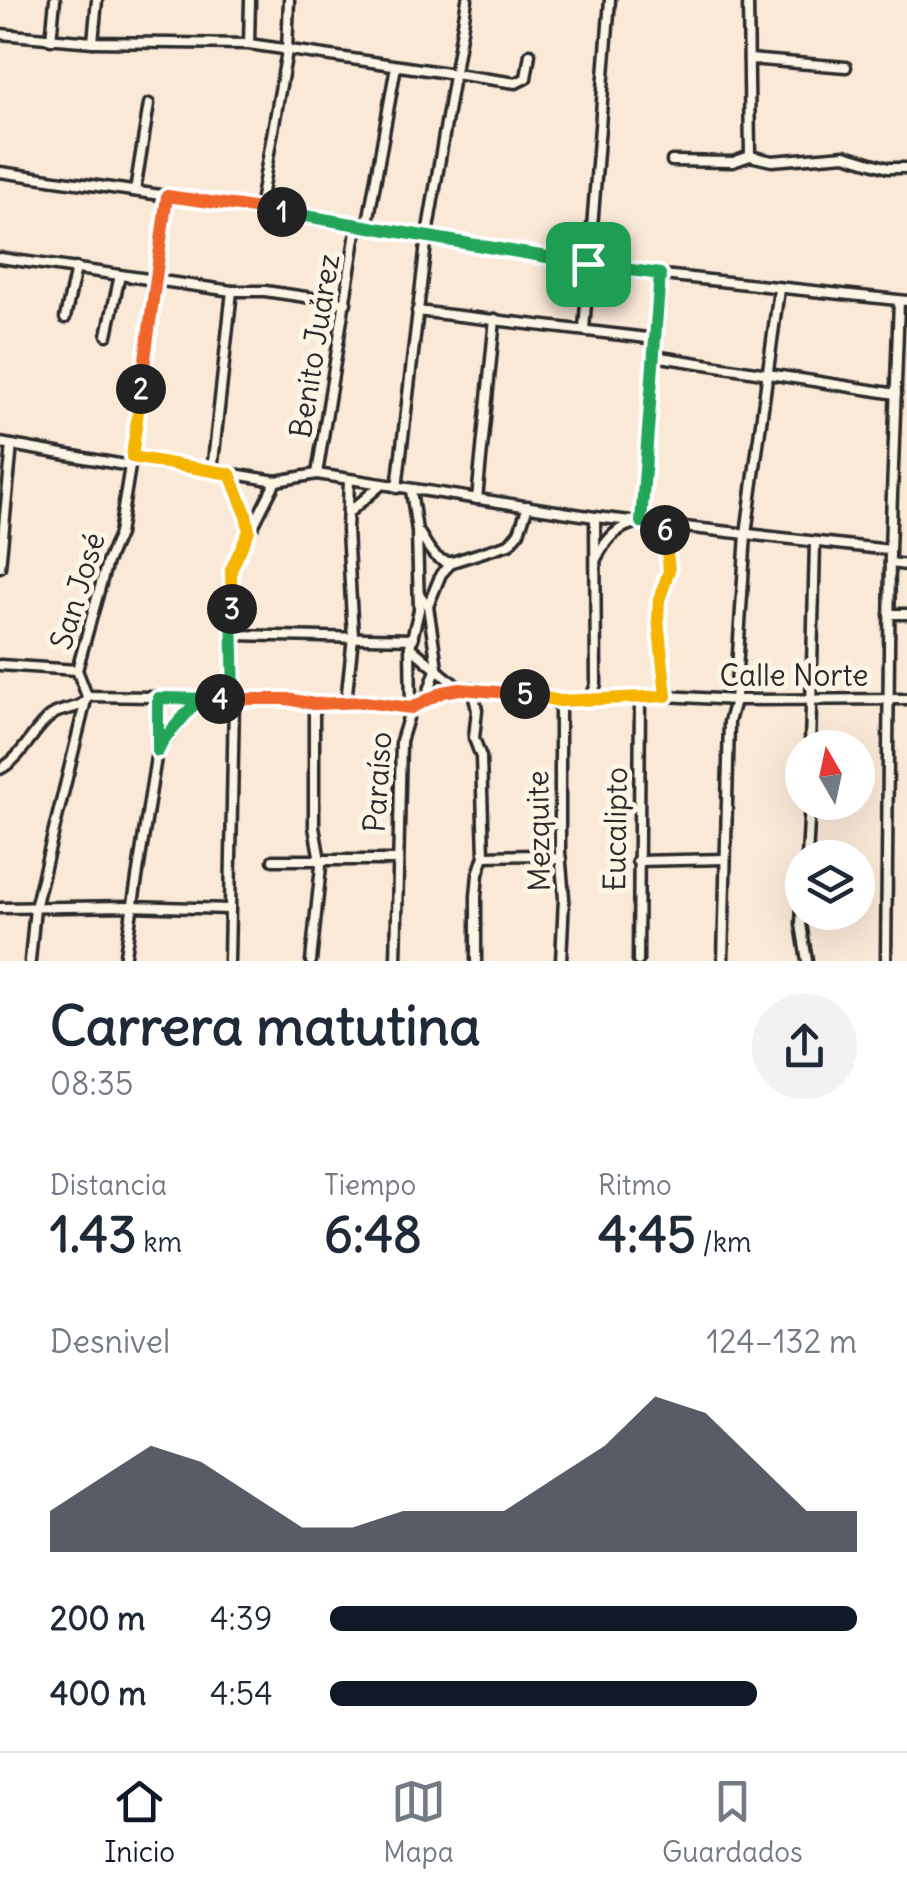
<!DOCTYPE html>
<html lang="es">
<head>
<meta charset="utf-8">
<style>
  :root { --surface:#fff; --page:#f2f2f3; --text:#1f2937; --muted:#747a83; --line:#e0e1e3; --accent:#111827 }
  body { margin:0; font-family:Delius,sans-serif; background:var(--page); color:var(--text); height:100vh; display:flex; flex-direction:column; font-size:38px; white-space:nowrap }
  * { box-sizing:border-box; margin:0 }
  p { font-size:32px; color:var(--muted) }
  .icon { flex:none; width:55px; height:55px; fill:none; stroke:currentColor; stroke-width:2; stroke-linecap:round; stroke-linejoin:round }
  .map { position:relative; height:961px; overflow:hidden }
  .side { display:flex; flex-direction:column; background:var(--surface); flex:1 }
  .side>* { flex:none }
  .needle { width:65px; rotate:351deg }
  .tools { position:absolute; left:785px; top:730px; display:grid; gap:20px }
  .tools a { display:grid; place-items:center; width:90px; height:90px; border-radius:50%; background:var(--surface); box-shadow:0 10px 40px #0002; font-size:50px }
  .pin { position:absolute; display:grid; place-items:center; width:85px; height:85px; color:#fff; margin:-42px; border-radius:20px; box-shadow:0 5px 15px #0006 }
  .km { position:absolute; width:50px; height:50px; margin:-25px; border-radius:50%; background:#222; color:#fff; font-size:28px; line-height:50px; text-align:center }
  .round { display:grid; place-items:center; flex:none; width:105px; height:105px; border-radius:52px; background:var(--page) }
  .summary { display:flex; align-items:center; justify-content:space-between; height:170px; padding:0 50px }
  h1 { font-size:55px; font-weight:700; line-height:75px }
  .metrics { display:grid; grid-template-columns:repeat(3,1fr); gap:15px; height:170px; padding:10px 50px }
  .metrics div { display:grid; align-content:center }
  .metrics b { font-size:50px; font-weight:700 }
  .metrics small { font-size:28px; font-weight:400 }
  .metrics p { font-size:28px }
  .chart { height:280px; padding:20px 50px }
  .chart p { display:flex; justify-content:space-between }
  .chart svg { width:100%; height:180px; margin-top:10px; fill:var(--accent); opacity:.7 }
  ul { padding:0 50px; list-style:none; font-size:32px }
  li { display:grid; grid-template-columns:160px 120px 1fr; align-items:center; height:75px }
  li i { height:25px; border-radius:12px; background:var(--accent) }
  .menu { display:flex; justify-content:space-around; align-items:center; height:140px; border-top:2px solid var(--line); background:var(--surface); font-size:28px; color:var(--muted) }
  .menu a { display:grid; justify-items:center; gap:5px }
  .menu .on { color:var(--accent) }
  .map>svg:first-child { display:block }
</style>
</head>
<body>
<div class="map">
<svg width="907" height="961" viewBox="0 0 907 961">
  <rect width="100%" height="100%" fill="#fbe9d8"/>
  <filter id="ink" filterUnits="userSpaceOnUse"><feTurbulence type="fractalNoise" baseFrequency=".01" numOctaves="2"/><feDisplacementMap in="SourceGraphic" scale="20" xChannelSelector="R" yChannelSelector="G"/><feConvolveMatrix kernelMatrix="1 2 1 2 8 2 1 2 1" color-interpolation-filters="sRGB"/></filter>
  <g filter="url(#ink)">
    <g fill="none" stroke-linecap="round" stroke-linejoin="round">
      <defs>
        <g id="minor">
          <polyline points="748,0 750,156"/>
          <polyline points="0,34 93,42 249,44 516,83 526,78 530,54"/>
          <polyline points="51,40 55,0"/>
          <polyline points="93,42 97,0"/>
          <polyline points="249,44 250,0"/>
          <polyline points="749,59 846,67"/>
          <polyline points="672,161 733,162 750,156 772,161 845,155 888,168 907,168"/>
          <polyline points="0,172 293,214 635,272 907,301"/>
          <polyline points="135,191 149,104"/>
          <polyline points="259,209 287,51 289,0"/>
          <polyline points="367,228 396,66"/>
          <polyline points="0,258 232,291 265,291 346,303"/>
          <polyline points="417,311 656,339"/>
          <polyline points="65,318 76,268"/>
          <polyline points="584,329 610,0"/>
          <polyline points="107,335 120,275"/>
          <polyline points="654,356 896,394"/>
          <polyline points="0,443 130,466 132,457 276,481 317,474 595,517 890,550"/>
          <polyline points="132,457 167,196"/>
          <polyline points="212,471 232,291"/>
          <polyline points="230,474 246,514 249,531"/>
          <polyline points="317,474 357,226"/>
          <polyline points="397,488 427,235 467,0"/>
          <polyline points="477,499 495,319"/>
          <polyline points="348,513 381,485"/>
          <polyline points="664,524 669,571 659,600 657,619 666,696"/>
          <path d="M420 534C428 547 435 563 452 562L509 544 519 532 528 506"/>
          <path d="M596 559C606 539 618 525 641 522L660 275"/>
          <polyline points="890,563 907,565"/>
          <polyline points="0,567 12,445"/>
          <polyline points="419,594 428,606 437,667 426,699"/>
          <polyline points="428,606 441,574 452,562"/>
          <polyline points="889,614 907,614"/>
          <polyline points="233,635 413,639"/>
          <polyline points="410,647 460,689"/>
          <polyline points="0,665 77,670"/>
          <polyline points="472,688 477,710 474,738 481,757 484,856 478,874 476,896 476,961"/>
          <polyline points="87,696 287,699 314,704 364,701 411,708 443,693 472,688 560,701 666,696 735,700 907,699"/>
          <polyline points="591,698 596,684 595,517"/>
          <polyline points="560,701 560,852 564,898 561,961"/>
          <polyline points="346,702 353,637 347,530 349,481"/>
          <polyline points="160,747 200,699"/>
          <polyline points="810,748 815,543"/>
          <path d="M0 769C24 757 32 729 52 715 62 708 74 710 83 703"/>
          <polyline points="484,856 537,855 561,860"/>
          <polyline points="807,858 810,802"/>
          <polyline points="273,860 396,860"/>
          <polyline points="637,861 725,859"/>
          <polyline points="802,903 801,924 807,961"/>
          <polyline points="0,908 131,906 228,909"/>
          <polyline points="30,961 35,908 87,696 77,670 107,562 119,534 130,466"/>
          <polyline points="124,961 157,751 158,698"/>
          <polyline points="229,961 234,700 231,570 276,481"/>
          <polyline points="311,961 321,866 314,827 314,704"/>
          <polyline points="396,961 401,741 411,708 410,647 419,610 417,531 411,490"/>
          <polyline points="638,961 640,697"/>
          <polyline points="723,961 729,722 735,700 746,534 779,289"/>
          <polyline points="886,961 890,550 899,301"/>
        </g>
      </defs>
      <use href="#minor" stroke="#2b2b2b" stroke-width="15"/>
      <use href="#minor" stroke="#fcf5e5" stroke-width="8"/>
    </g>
  </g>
  <g fill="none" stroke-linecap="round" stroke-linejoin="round" filter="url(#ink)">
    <defs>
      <polyline id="split-1" points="282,212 588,264"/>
      <polyline id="split-2" points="141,389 167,196 282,212"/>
      <polyline id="split-3" points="141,389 132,457 230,474 246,514 249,531 231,570 232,609"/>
      <polyline id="split-4" points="220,699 158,698 158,751 164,739 200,698 234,700 232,609"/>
      <polyline id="split-5" points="220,699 287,699 314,704 364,702 411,708 443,692 460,689 525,694"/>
      <polyline id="split-6" points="525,694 560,701 666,696 658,619 659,600 669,571 665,530"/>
      <polyline id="split-7" points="588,264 660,274 641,522 664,524 665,530"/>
    </defs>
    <use href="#split-1" stroke="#fff" stroke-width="20"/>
    <use href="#split-2" stroke="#fff" stroke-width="20"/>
    <use href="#split-3" stroke="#fff" stroke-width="20"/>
    <use href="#split-4" stroke="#fff" stroke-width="20"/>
    <use href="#split-5" stroke="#fff" stroke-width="20"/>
    <use href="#split-6" stroke="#fff" stroke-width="20"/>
    <use href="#split-7" stroke="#fff" stroke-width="20"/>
    <use href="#split-1" stroke="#22a559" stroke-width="12"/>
    <use href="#split-2" stroke="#f0652b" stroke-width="12"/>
    <use href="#split-3" stroke="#f5b400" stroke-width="12"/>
    <use href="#split-4" stroke="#22a559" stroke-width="12"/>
    <use href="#split-5" stroke="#f0652b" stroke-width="12"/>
    <use href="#split-6" stroke="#f5b400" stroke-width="12"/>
    <use href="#split-7" stroke="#22a559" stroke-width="12"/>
  </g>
  <g text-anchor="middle" stroke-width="10" stroke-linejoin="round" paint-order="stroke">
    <g font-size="30" fill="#2b2b2b" stroke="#fcf5e5">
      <text transform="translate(315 346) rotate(-81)" y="10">Benito Juárez</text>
      <text transform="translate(78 591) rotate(-73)" y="10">San José</text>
      <text x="794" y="686">Calle Norte</text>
      <text transform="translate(378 782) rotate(-86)" y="10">Paraíso</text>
      <text transform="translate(616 829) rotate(-89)" y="10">Eucalipto</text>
      <text transform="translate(539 831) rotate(-91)" y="10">Mezquite</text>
    </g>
  </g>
</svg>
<div class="tools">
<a><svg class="needle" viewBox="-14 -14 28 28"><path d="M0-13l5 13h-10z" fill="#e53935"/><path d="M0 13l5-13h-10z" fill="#747a83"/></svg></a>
<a><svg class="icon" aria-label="layers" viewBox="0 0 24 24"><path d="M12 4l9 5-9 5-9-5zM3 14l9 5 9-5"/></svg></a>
</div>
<div class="pin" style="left:588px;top:264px;background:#1e9e55"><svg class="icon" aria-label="arrive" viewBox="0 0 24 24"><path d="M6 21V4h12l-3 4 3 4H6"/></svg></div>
<b class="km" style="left:282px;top:212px">1</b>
<b class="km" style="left:141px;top:389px">2</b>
<b class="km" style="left:232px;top:609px">3</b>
<b class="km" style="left:220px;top:699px">4</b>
<b class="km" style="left:525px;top:694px">5</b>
<b class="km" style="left:665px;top:530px">6</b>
</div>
<section class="side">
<div class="summary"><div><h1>Carrera matutina</h1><p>08:35</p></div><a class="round"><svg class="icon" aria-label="share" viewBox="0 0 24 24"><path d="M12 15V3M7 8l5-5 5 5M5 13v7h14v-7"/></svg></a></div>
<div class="metrics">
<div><p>Distancia</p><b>1.43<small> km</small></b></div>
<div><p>Tiempo</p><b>6:48</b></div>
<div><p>Ritmo</p><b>4:45<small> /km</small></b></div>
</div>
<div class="chart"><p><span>Desnivel</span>124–132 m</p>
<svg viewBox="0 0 160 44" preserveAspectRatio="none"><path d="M0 44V34L10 26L20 18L30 22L40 30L50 38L60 38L70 34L80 34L90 34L100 26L110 18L120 6L130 10L140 22L150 34L160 34V44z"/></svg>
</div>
<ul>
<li><b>200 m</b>4:39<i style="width:100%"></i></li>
<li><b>400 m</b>4:54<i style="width:81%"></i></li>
</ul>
</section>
<nav class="menu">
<a class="on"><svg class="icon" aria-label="home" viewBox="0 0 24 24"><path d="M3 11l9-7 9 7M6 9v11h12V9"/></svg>Inicio</a>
<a><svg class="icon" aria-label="map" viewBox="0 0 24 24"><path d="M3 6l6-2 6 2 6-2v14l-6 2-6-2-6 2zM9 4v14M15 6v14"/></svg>Mapa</a>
<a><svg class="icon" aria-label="saved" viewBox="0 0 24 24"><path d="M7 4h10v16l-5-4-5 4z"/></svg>Guardados</a>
</nav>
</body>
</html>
